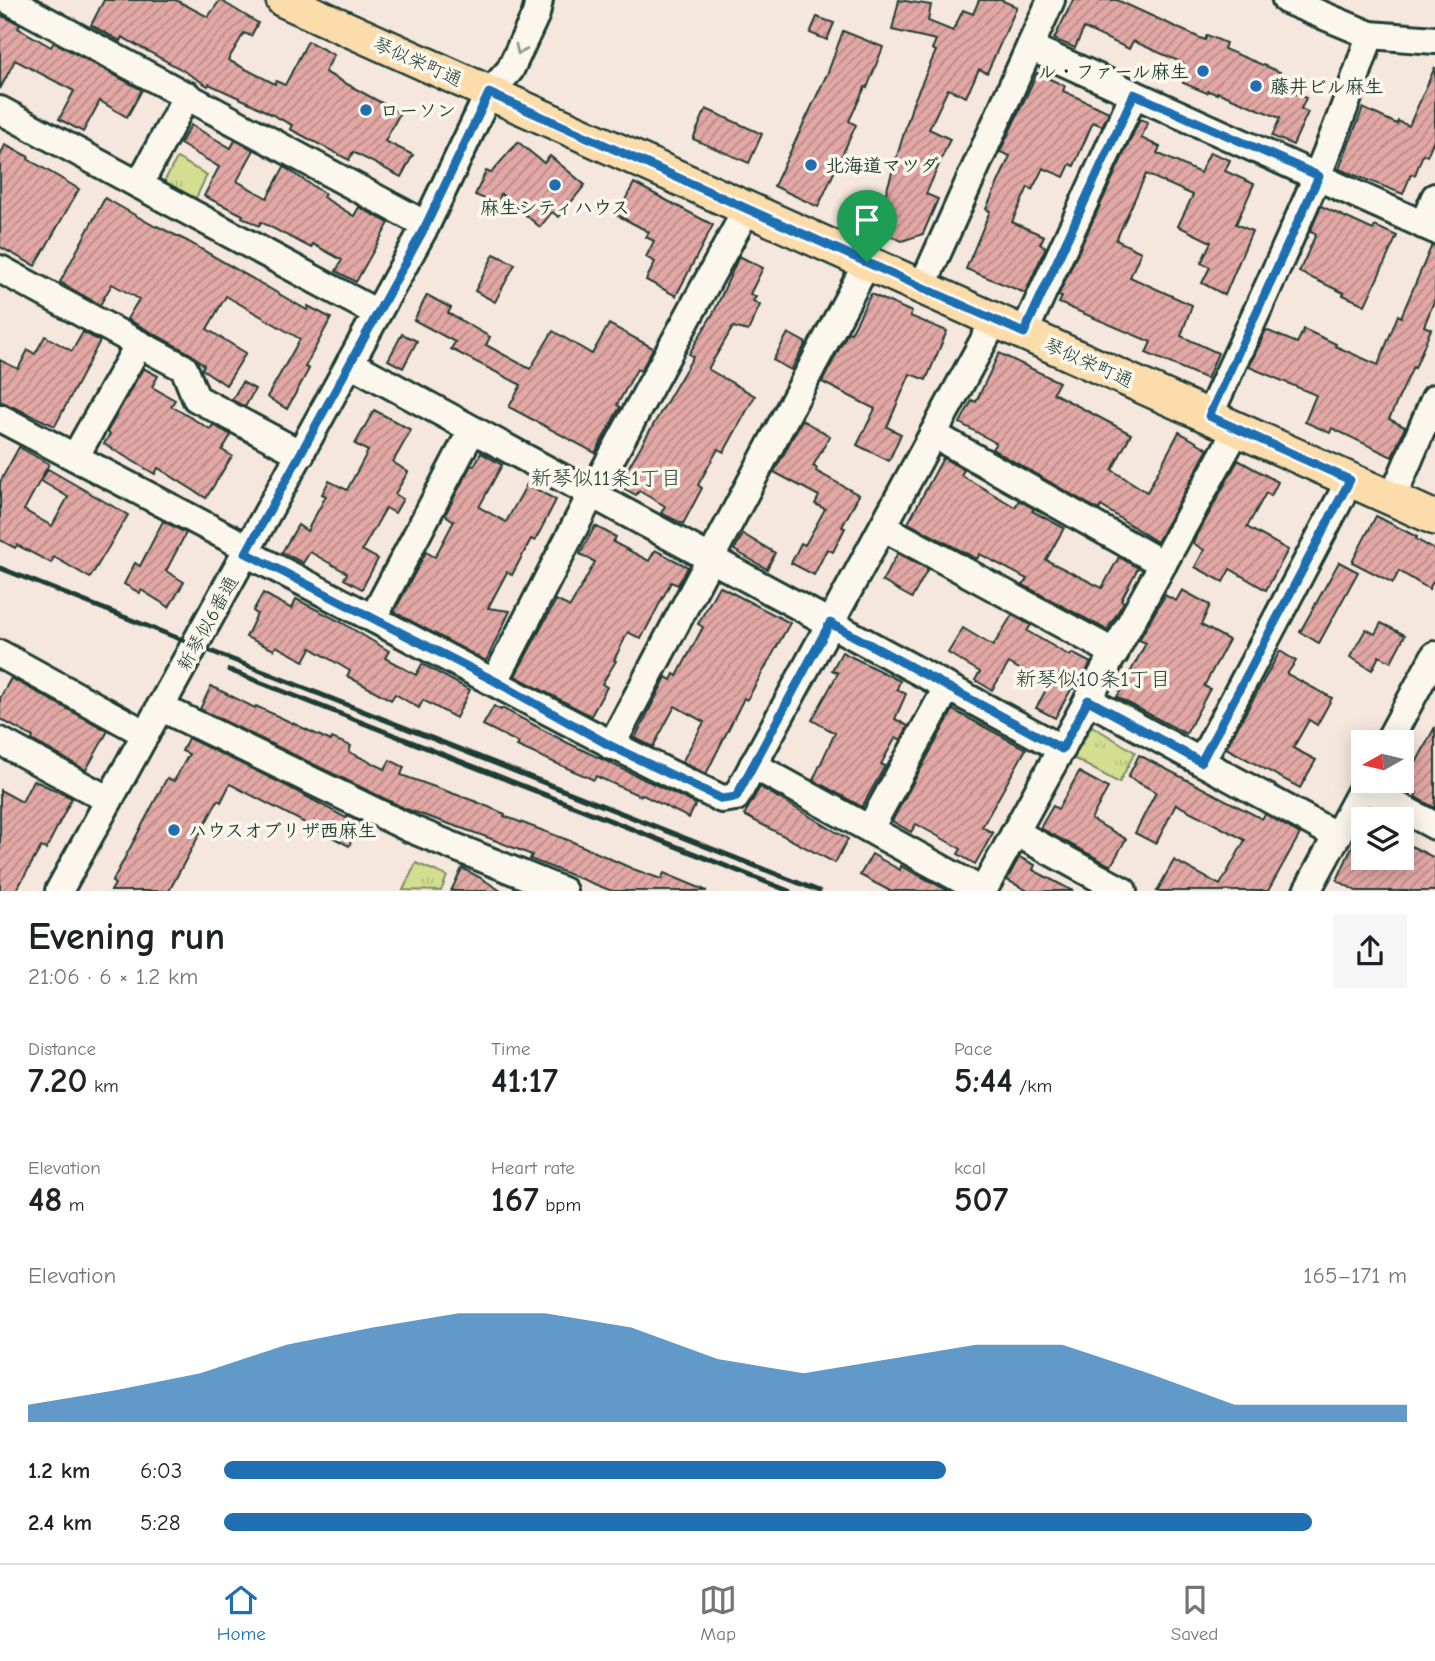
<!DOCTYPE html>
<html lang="en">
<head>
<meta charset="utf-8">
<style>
  :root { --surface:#fff; --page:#f6f6f6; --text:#202124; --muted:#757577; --line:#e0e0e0; --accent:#1f6fb2 }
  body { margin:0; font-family:"Comic Neue","Klee One",sans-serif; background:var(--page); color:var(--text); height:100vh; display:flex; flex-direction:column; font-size:26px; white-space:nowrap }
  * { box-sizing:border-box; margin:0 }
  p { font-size:23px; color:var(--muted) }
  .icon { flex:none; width:38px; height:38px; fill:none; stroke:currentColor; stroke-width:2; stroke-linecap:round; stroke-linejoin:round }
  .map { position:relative; height:891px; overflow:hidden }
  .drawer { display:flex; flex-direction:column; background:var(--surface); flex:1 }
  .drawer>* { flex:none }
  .needle { width:46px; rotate:262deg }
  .buttons { position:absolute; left:1351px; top:730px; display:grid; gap:14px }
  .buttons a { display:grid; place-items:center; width:63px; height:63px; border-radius:0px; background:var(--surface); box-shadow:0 4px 18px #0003; font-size:35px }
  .pin { position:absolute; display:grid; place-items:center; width:60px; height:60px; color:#fff; margin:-72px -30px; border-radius:50% 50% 50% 0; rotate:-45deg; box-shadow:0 0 7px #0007 }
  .pin .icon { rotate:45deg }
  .round { display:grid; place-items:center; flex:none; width:74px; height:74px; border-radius:0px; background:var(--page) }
  .head { display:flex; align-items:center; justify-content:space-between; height:119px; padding:0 28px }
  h1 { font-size:38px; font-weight:700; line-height:52px }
  .metrics { display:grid; grid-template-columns:repeat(3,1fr); gap:10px; height:119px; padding:7px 28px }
  .metrics div { display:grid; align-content:center }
  .metrics b { font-size:35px; font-weight:700 }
  .metrics small { font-size:19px; font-weight:400 }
  .metrics p { font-size:19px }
  .chart { height:196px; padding:14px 28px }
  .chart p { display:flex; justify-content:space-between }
  .chart svg { width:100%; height:126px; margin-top:7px; fill:var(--accent); opacity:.7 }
  ul { padding:0 28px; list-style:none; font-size:23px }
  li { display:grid; grid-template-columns:112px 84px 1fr; align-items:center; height:52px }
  li i { height:18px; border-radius:9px; background:var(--accent) }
  .dock { display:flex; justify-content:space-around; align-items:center; height:98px; border-top:2px solid var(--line); background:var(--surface); font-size:19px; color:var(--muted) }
  .dock a { display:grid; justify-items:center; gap:4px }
  .dock .current { color:var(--accent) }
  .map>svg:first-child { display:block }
</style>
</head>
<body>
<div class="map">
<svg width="1435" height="891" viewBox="0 0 1435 891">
  <defs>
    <pattern id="park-tufts" width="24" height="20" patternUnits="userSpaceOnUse" patternTransform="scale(1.75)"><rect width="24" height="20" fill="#d3de91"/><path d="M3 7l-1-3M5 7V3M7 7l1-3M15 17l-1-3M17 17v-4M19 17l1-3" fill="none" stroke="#b5bf7e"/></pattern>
    <pattern id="building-hatch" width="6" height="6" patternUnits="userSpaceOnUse" patternTransform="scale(1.75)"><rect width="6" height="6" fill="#e3a8a5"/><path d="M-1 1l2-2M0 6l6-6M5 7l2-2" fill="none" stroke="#b78a87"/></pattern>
  </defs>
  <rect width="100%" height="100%" fill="#f6e7de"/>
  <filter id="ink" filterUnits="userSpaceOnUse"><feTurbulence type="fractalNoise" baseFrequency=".0143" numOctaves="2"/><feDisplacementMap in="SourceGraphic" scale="14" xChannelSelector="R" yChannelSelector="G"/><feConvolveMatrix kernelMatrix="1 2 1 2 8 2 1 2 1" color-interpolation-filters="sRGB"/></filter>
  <g filter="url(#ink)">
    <g fill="url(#park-tufts)" stroke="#798e62" stroke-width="2">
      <polygon points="177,158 207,175 194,202 162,185"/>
      <polygon points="1092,726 1135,752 1119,783 1073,758"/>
      <polygon points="416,863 447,876 441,891 403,890"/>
    </g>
    <g fill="url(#building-hatch)" stroke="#1f3d34" stroke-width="2">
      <polygon points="104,0 176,0 208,17 220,0 258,23 251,36 244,33 228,60 275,84 276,81 285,85 308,41 334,55 325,72 400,113 385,141 413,155 401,177 353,152 349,160 290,129 292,125 250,103 209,84 208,86 179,68 122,37 120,41 91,25"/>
      <polygon points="899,0 931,5 928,21 953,31 963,10 973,14 979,0 1001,0 1017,7 987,73 979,69 966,97 948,89 929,129 950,139 926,194 938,199 923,234 902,241 875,229 913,103 936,51 932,49 936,40 892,30"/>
      <polygon points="1073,0 1117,0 1200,38 1205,40 1207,35 1226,43 1224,49 1280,72 1278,77 1289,82 1286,89 1306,98 1301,109 1308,112 1293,145 1272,136 1280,118 1217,92 1217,94 1208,91 1207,93 1183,83 1184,80 1177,77 1183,63 1133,41 1129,49 1084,28 1075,48 1054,39"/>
      <polygon points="0,15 20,24 18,28 51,47 54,42 142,90 127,117 100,101 83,132 59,119 74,91 15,60 0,89"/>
      <polygon points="817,17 834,23 827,40 810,33"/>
      <polygon points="843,31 883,47 867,88 865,87 849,121 856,125 818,207 774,186 828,72"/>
      <polygon points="1435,67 1435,137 1427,156 1423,154 1415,175 1411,174 1403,194 1339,169 1363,108 1397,124 1398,121 1409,126"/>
      <polygon points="1037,73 1065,86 1063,91 1109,112 1102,126 1093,122 1074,166 1070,164 1064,177 1043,168 1032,190 1028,187 1012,222 1044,236 1040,244 1046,247 1025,293 966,269 990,211 986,209 1010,156 1000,152"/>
      <polygon points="706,109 762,134 749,163 693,139"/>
      <polygon points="1140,119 1148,122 1141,138 1160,147 1157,153 1200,173 1210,152 1230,160 1225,171 1254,184 1236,224 1252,231 1225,295 1202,283 1210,267 1201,263 1211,242 1178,226 1193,195 1146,174 1116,240 1141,252 1130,277 1192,305 1181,336 1218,353 1207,379 1146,353 1151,342 1059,303 1062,297 1058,296"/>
      <polygon points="191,125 231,148 235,140 254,150 237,181 267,198 284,167 325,194 323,197 354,216 359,207 389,223 356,282 336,271 342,260 313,244 311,248 261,222 259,226 242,217 243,215 204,196 219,167 180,144"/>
      <polygon points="518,142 544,163 550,156 585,185 559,217 552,212 540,227 501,194 497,204 475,195 486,171 491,173"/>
      <polygon points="5,145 29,157 28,159 79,189 35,266 0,247 0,156"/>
      <polygon points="634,183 713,225 676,296 646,280 655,262 646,257 654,241 646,237 649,232 617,215"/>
      <polygon points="105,198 156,227 157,226 187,241 307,310 308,306 331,318 305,367 309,369 287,409 267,397 300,339 226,296 207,329 246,353 226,385 202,369 204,365 191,354 127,319 139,299 112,284 100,305 60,282"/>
      <polygon points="1321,206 1373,230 1375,226 1397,236 1365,305 1343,295 1344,293 1299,272 1316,234 1310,232"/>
      <polygon points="1432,245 1435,246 1435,299 1424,326 1431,329 1415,368 1413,367 1389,419 1405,427 1392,457 1332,428 1330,433 1305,422 1316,395 1249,367 1266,330 1297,343 1304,329 1336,344 1335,346 1378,365 1398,315 1401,317"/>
      <polygon points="494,254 515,264 495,302 475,291"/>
      <polygon points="739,256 763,268 750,294 756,297 753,301 760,305 748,331 733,327 708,369 755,396 724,452 718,449 698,485 702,488 683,524 661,513 665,506 639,491 636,495 618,485 693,357 689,354 715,310"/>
      <polygon points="871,294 912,312 910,316 947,331 926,380 910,374 887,427 901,434 889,461 857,445 875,409 822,382 848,332 851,333"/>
      <polygon points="427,295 451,308 448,313 490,337 486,345 530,369 553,331 592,354 609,324 653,348 641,371 637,369 617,405 620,407 595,453 509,407 521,385 451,349 455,342 414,320"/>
      <polygon points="83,332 100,341 55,426 0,401 0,360 18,369 28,350 35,354 45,336 72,351"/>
      <polygon points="788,333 806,343 791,370 773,360"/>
      <polygon points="402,334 417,341 403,368 388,360"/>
      <polygon points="999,353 1059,382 1053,393 1131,434 1112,470 1147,492 1179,432 1208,449 1157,542 1101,506 1099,510 992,449 996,443 960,423 972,400 976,402"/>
      <polygon points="143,368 158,376 152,387 175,400 171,406 210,429 213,425 231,435 222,450 232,456 206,498 158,468 155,474 104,444 110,434 107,432"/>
      <polygon points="242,382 255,389 245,407 232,400"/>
      <polygon points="374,410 411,430 393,462 408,472 395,494 403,499 395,513 386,508 362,550 378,559 362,589 344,579 347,573 310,552 303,563 282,552 298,525 307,531 326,496 322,494 329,481 347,490 368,451 355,444"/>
      <polygon points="802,420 830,436 813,466 817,468 816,471 859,495 842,527 845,528 833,552 827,549 814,575 791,563 801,543 805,545 825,509 815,504 819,496 774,472"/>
      <polygon points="19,447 49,464 24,510 52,526 68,497 41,481 48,469 128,515 90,578 54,557 51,563 17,545 15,548 0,540 0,482"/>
      <polygon points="481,453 502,465 479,507 506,522 527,484 556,500 535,541 531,539 512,575 507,572 488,608 510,611 486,661 394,612 426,552 435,557 454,521 445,515 471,465 474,466"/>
      <polygon points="943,458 964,470 961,475 1015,507 1019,500 1034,509 1032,511 1064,528 1046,560 1102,588 1119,557 1138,568 1121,600 1124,602 1107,630 1023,585 1027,579 980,554 977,559 908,523"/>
      <polygon points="1238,460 1278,482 1271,496 1266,493 1247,527 1288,550 1266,590 1230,569 1223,582 1195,567 1204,550 1193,543"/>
      <polygon points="1376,516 1417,537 1416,539 1435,550 1435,578 1429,589 1399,571 1393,583 1352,562"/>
      <polygon points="163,521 186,533 166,571 184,582 169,607 141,590 140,593 124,584 135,563 140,566"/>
      <polygon points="595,526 616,537 613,542 649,561 655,550 688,567 678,585 671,582 641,639 628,632 614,660 616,661 602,684 607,687 591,716 515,676 556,600 570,607 595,562 580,554"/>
      <polygon points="743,534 775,553 767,569 734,550"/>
      <polygon points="898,553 928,569 912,598 882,581"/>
      <polygon points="1339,562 1358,572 1319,643 1300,632"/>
      <polygon points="719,586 790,623 747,700 744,698 706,774 682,762 704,722 675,706 653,747 635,738 666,677 671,680 674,674 677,676 703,627 698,624"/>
      <polygon points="1182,590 1210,605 1201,625 1229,640 1204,686 1210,689 1186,734 1117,697 1146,643 1139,640 1165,595 1176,601"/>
      <polygon points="263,593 292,609 296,599 341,622 389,651 385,658 416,675 422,664 470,690 456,718 423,700 419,708 395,694 391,700 347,676 350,671 311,648 304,661 276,646 274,650 246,637 257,614 253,611"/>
      <polygon points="1012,615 1031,625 1027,631 1070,656 1072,653 1091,663 1076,689 1072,688 1055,718 1036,708 1048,686 1009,663 992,690 975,680 980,672 948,653 963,628 993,646"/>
      <polygon points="1381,623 1405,635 1391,662 1379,656 1372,670 1350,657 1366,629 1375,634"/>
      <polygon points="1280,651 1296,661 1287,674 1332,698 1317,725 1309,720 1293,748 1316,760 1300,788 1226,748"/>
      <polygon points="842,652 900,681 897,689 906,694 895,719 908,726 901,740 896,737 881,764 885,766 862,807 813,780 835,733 812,720 838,673 832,670"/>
      <polygon points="11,678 108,731 86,770 32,740 33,737 0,719 0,698"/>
      <polygon points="211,686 255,708 256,706 331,741 332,738 351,746 349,752 385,769 390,760 404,767 401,775 477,802 505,814 504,816 573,842 633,869 661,879 664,873 707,891 612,891 530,859 532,855 484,836 406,809 200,709"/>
      <polygon points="494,706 501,710 502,708 568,743 696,804 689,818 641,794 640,796 596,776 594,780 517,746 519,743 483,725"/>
      <polygon points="953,710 1026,749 982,827 993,833 975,864 958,854 961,849 916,824 911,832 892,821"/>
      <polygon points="1435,727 1435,808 1415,797 1417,793 1396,781 1402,780 1402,753 1417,761"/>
      <polygon points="188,738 285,785 346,818 347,816 361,822 349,846 230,784 221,802 218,800 169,891 111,891 115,884 112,882 167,778 174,781 189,754 182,751"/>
      <polygon points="1139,755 1262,819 1265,814 1300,834 1268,891 1157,891 1174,860 1220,885 1245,840 1176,804 1156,844 1135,833 1156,792 1128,777"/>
      <polygon points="1079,772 1108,788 1091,819 1126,839 1111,866 1040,828 1053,806 1058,809"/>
      <polygon points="33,780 72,798 46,849 41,847 16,891 0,891 0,790 22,802"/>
      <polygon points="760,787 848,839 835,863 744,815"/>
      <polygon points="1363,823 1363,858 1402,858 1402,843 1413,847 1435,858 1435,891 1356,891 1337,880"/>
      <polygon points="872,854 900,870 901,866 949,891 890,891 860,875"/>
      <polygon points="1019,857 1035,865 1033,870 1073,891 1028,891 1007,880"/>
      <polygon points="462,868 481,878 501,891 451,891"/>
    </g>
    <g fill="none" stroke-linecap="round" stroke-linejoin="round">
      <defs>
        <g id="minor">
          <polyline points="8,0 426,225"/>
          <polyline points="1286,0 1370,35 1435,40"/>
          <polyline points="1030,47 1435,230"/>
          <polyline points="0,110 377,313"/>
          <polyline points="139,185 187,95"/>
          <polyline points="1423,225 1435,197"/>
          <polyline points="0,269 139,344 75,457"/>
          <polyline points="922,287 1051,0"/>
          <polyline points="1024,333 1134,94"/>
          <polyline points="139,344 184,368 196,398 301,454"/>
          <polyline points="350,363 1062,749"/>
          <path d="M1209 416C1266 290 1327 167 1370 35"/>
          <polyline points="0,418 248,548"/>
          <polyline points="933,434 1163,564"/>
          <polyline points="1392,499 1435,398"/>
          <polyline points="883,527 1115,653"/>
          <path d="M246 553C406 633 561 722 722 799L736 797 995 320"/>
          <polyline points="373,618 472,430"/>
          <polyline points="0,654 146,734"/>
          <polyline points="495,681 591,495 747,209"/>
          <polyline points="1088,700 1337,836"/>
          <polyline points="160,707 411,829 563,891"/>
          <polyline points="0,741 109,800"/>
          <polyline points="1388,742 1435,655"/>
          <polyline points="611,746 867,263"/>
          <polyline points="1201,762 1350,480"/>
          <polyline points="753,765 982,891"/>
          <polyline points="1363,787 1435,826"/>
          <polyline points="870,828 947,688"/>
          <polyline points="1015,832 1123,891"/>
          <polyline points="59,891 426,225 489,93 510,70 536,14 539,0"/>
          <polyline points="983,891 1237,429"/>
          <polyline points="1307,891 1367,780"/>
        </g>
        <polyline id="major" points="283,0 1435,518"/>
      </defs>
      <use href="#minor" stroke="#1f3d34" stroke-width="32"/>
      <use href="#major" stroke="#1f3d34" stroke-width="38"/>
      <use href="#minor" stroke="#fbf7ec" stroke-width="26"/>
      <use href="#major" stroke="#fddcac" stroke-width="33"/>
      <g stroke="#1f3d34" stroke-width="5">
        <polyline points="0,568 819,891"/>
        <polyline points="229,670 789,891"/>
      </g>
    </g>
    <defs><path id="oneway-chevron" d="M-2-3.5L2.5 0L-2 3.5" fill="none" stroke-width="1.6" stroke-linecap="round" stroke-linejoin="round" transform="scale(1.75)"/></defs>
    <use stroke="#8d9a90" href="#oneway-chevron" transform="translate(520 50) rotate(115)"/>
  </g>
  <g fill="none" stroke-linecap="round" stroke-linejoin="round" filter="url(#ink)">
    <defs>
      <polygon id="route" points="489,93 1024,333 1134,94 1319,176 1209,416 1350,480 1201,762 1088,700 1062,749 830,623 736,797 722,799 611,746 495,681 246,553 426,225"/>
    </defs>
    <use href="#route" stroke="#fff" stroke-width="14"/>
    <use href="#route" stroke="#1f6fb2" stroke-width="9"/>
  </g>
  <g fill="#1f6fb2" stroke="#fbf7ec" stroke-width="2.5">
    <circle cx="1203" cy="71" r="7"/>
    <circle cx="1256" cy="86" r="7"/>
    <circle cx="366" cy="110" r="7"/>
    <circle cx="811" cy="165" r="7"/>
    <circle cx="555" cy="185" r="7"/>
    <circle cx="174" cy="830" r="7"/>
  </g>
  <g text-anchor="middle" stroke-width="7" stroke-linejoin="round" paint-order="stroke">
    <g font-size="19" fill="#1f3d34" stroke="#fbf7ec">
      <text transform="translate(418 61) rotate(24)" y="7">琴似栄町通</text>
      <text transform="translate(1089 362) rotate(24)" y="7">琴似栄町通</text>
      <text transform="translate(207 623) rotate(-61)" y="7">新琴似6番通</text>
    </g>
    <g font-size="19" font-weight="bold" fill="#1f3d34" stroke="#fbf7ec" text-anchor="start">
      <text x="1189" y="78" text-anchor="end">ル・ファール麻生</text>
      <text x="1270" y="93">藤井ビル麻生</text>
      <text x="380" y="117">ローソン</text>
      <text x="825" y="172">北海道マツダ</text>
      <text x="555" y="214" text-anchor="middle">麻生シティハウス</text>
      <text x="188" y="837">ハウスオブリザ西麻生</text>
    </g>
    <g font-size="21" fill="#1f3d34" stroke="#fbf7ec">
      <text x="606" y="485">新琴似11条1丁目</text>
      <text x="1093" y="686">新琴似10条1丁目</text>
    </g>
  </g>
</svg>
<div class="buttons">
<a><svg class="needle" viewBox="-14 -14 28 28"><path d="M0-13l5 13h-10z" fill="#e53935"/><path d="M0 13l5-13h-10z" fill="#757577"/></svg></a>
<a><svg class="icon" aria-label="layers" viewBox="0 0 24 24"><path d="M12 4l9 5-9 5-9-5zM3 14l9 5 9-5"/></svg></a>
</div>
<div class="pin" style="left:867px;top:262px;background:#1e9e55"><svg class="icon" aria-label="arrive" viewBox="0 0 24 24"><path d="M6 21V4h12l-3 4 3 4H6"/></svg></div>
</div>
<section class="drawer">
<div class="head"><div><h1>Evening run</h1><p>21:06 · 6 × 1.2 km</p></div><a class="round"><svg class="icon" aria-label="share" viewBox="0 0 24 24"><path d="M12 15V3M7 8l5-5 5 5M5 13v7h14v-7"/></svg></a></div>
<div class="metrics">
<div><p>Distance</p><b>7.20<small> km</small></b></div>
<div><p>Time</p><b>41:17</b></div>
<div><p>Pace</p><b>5:44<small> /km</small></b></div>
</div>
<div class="metrics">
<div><p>Elevation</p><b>48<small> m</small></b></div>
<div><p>Heart rate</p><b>167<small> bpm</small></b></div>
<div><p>kcal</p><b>507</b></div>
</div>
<div class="chart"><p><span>Elevation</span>165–171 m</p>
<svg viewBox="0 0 160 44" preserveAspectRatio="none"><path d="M0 44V38L10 33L20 27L30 17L40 11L50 6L60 6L70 11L80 22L90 27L100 22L110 17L120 17L130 27L140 38L150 38L160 38V44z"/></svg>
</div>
<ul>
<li><b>1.2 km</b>6:03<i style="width:61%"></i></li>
<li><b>2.4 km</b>5:28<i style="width:92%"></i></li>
</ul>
</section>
<nav class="dock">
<a class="current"><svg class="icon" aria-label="home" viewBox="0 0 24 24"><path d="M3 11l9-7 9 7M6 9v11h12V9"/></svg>Home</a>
<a><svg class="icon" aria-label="map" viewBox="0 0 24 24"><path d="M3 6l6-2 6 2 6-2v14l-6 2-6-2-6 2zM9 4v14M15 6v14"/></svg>Map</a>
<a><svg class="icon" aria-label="saved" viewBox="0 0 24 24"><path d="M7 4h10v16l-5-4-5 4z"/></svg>Saved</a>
</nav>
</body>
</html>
